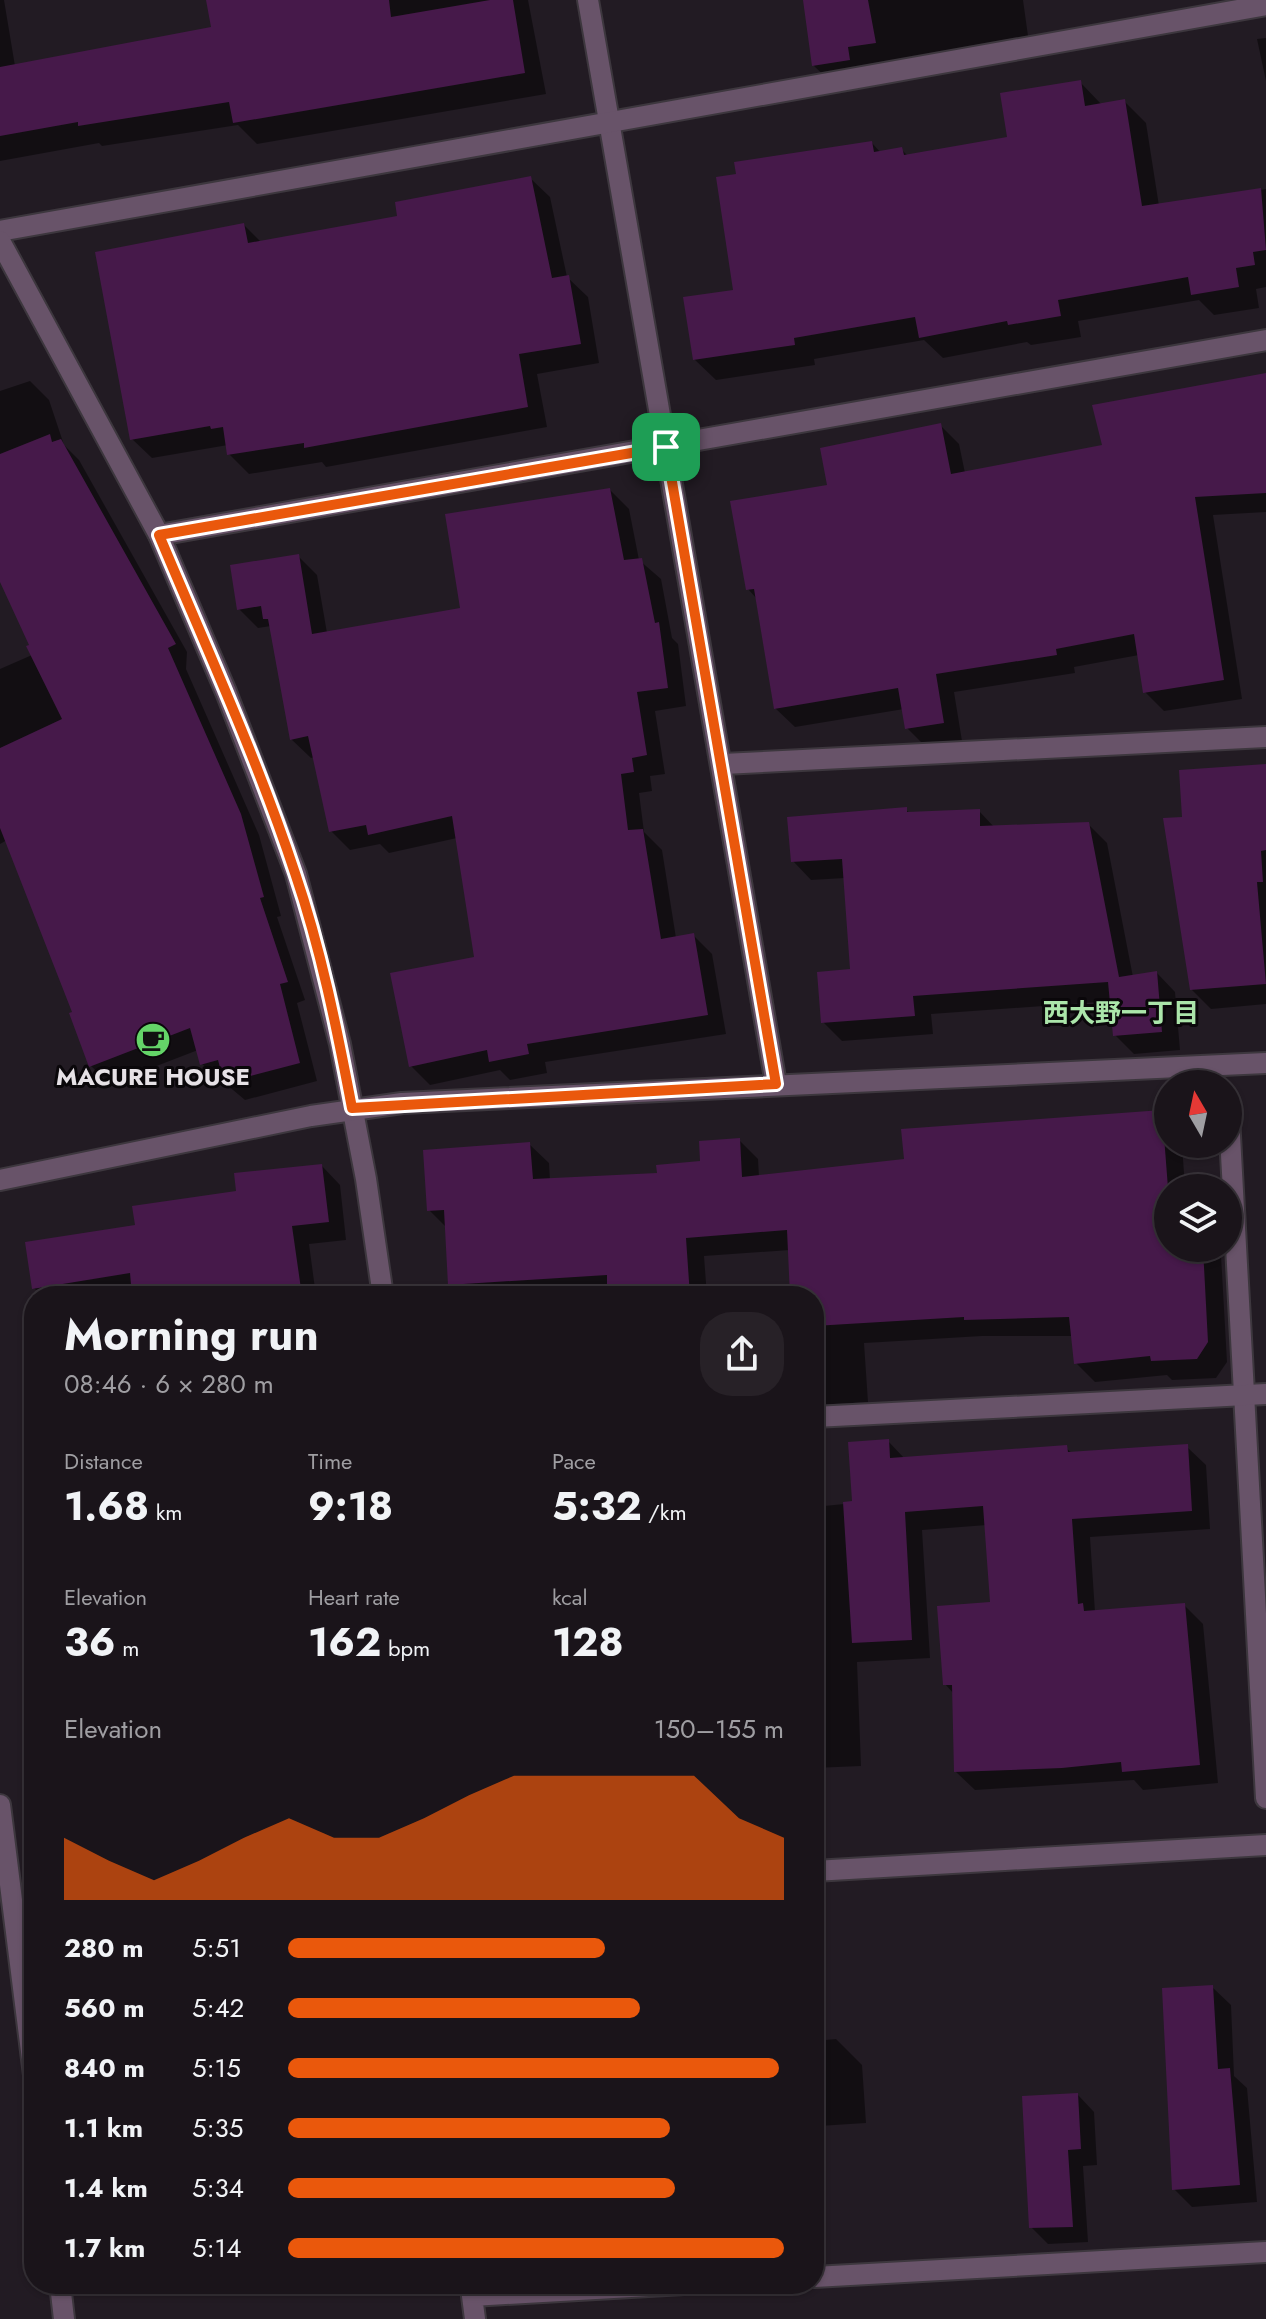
<!DOCTYPE html>
<html lang="en">
<head>
<meta charset="utf-8">
<style>
  :root { --surface:#1a141a; --page:#272127; --text:#f1f3f6; --muted:#9f9ea2; --line:#383339; --accent:#ea580c }
  body { margin:0; font-family:Jost,"Noto Sans JP",sans-serif; background:var(--page); color:var(--text); height:100vh; display:flex; flex-direction:column; font-size:30px; white-space:nowrap }
  * { box-sizing:border-box; margin:0 }
  p { font-size:26px; color:var(--muted) }
  .icon { flex:none; width:44px; height:44px; fill:none; stroke:currentColor; stroke-width:2; stroke-linecap:round; stroke-linejoin:round }
  .map { position:relative; flex:1; overflow:hidden }
  .details { position:absolute; left:24px; top:1286px; width:800px; height:1008px; display:flex; flex-direction:column; background:var(--surface); border-radius:32px; box-shadow:0 2px 6px #0004,0 0 0 2px var(--line) }
  .details>* { flex:none }
  .needle { width:52px; rotate:351deg }
  .tools { position:absolute; left:1154px; top:1070px; display:grid; gap:16px }
  .tools a { display:grid; place-items:center; width:88px; height:88px; border-radius:50%; background:var(--surface); box-shadow:0 2px 6px #0004,0 0 0 2px var(--line); font-size:40px }
  .pin { position:absolute; display:grid; place-items:center; width:68px; height:68px; color:#fff; margin:-34px; border-radius:16px; box-shadow:0 4px 12px #0006 }
  .round { display:grid; place-items:center; flex:none; width:84px; height:84px; border-radius:32px; background:var(--page) }
  .summary { display:flex; align-items:center; justify-content:space-between; height:136px; padding:0 40px }
  h1 { font-size:44px; font-weight:700; line-height:60px }
  .stats { display:grid; grid-template-columns:repeat(3,1fr); gap:12px; height:136px; padding:8px 40px }
  .stats div { display:grid; align-content:center }
  .stats b { font-size:40px; font-weight:700 }
  .stats small { font-size:22px; font-weight:400 }
  .stats p { font-size:22px }
  .chart { height:224px; padding:16px 40px }
  .chart p { display:flex; justify-content:space-between }
  .chart svg { width:100%; height:144px; margin-top:8px; fill:var(--accent); opacity:.7 }
  ul { padding:0 40px; list-style:none; font-size:26px }
  li { display:grid; grid-template-columns:128px 96px 1fr; align-items:center; height:60px }
  li i { height:20px; border-radius:10px; background:var(--accent) }
  .map>svg:first-child { display:block }
</style>
</head>
<body>
<div class="map">
<svg width="1266" height="2319" viewBox="0 0 1266 2319">
  <rect width="100%" height="100%" fill="#221b23"/>
  <g fill="#0007">
    <polygon points="0,0 4,0 15,66 213,28 209,0 528,0 546,94 257,144 238,125 102,146 99,143 0,161"/>
    <polygon points="805,0 1023,0 1029,43 866,65 868,79 833,84 814,66"/>
    <polygon points="1266,38 1266,81 1257,39"/>
    <polygon points="1080,82 1102,105 1124,101 1146,123 1159,206 1266,189 1266,287 1256,289 1259,308 1214,315 1199,300 1078,321 1081,337 1031,345 1027,342 943,358 924,340 814,359 815,365 716,380 694,359 736,291 872,143 881,153 902,150 908,156 1010,139"/>
    <polygon points="530,178 550,197 567,277 588,297 599,363 537,374 547,427 326,467 322,462 249,474 229,454 228,445 152,458 132,439 244,225 261,242 399,218"/>
    <polygon points="1266,375 1266,512 1213,515 1242,699 1164,711 1145,692 1139,655 1074,667 1075,673 954,692 962,741 926,747 907,728 904,709 795,727 775,708 757,599 748,589 829,486 940,425 959,444 965,473 1105,447"/>
    <polygon points="30,381 49,400 64,445 79,460 187,652 186,669 259,835 281,916 277,917 305,1000 297,1003 317,1081 245,1100 202,1064 198,1050 110,1084 91,1066 74,1013 7,840 0,844 0,669 32,655 32,646 0,577 0,391"/>
    <polygon points="610,490 629,509 639,560 661,579 672,638 678,644 686,706 655,711 665,774 650,776 652,791 639,793 644,832 662,850 676,938 693,935 712,954 726,1034 545,1062 547,1073 510,1080 500,1070 430,1085 411,1066 476,958 457,838 389,853 380,844 350,850 331,831 315,757 311,758 291,739 271,626 258,628 239,609 298,556 317,575 327,633 462,610"/>
    <polygon points="1266,766 1266,1004 1211,1009 1192,990 1185,818"/>
    <polygon points="906,810 911,814 979,811 995,828 1088,824 1107,843 1133,977 1157,973 1175,992 1180,1050 1134,1054 1115,1035 1112,1001 931,1014 933,1034 842,1041 823,1022 852,971 845,878 811,880 793,861"/>
    <polygon points="1161,1112 1168,1119 1168,1144 1182,1144 1185,1188 1168,1188 1168,1248 1214,1248 1221,1255 1227,1362 1216,1378 1172,1380 1167,1375 1095,1382 1076,1363 1073,1336 982,1336 882,1342 864,1343 868,1402 816,1405 814,1296 792,1296 790,1250 704,1256 707,1296 452,1296 447,1228 429,1210 529,1144 549,1163 550,1181 659,1175 703,1163 739,1140 758,1159 759,1177 906,1161"/>
    <polygon points="322,1166 340,1185 346,1240 309,1244 316,1296 237,1296 235,1281 128,1296 42,1296 34,1288 137,1227"/>
    <polygon points="888,1441 905,1459 1066,1448 1073,1454 1187,1447 1206,1465 1210,1529 1090,1537 1095,1612 1184,1605 1203,1624 1218,1783 1143,1790 1134,1780 975,1790 956,1772 954,1694 945,1684 993,1603 987,1525 922,1530 930,1658 857,1662 861,1766 814,1768 814,1507 854,1503"/>
    <polygon points="1212,1987 1231,2005 1234,2076 1247,2088 1257,2202 1192,2207 1174,2189"/>
    <polygon points="836,2039 862,2065 866,2123 819,2126 823,2193 814,2194 814,2041"/>
    <polygon points="1078,2095 1094,2112 1097,2165 1083,2166 1088,2242 1048,2244 1031,2227"/>
  </g>
  <g fill="#46194a">
    <polygon points="206,0 389,0 391,17 490,0 513,0 525,73 233,123 229,102 78,126 78,122 0,136 0,67 211,27"/>
    <polygon points="803,0 868,0 876,43 848,47 850,60 812,66"/>
    <polygon points="1081,80 1085,106 1125,99 1142,206 1261,188 1266,250 1253,252 1255,265 1236,268 1239,287 1191,295 1188,277 1058,300 1061,316 1008,325 1007,321 919,338 915,317 794,338 795,345 693,360 683,297 733,290 716,177 736,174 734,162 872,141 874,152 902,147 904,155 1007,137 1000,93"/>
    <polygon points="531,176 552,278 569,275 581,344 519,354 528,407 304,448 304,443 227,455 223,427 211,429 210,426 130,440 95,252 244,223 248,243 397,216 395,202"/>
    <polygon points="1266,373 1266,493 1195,497 1224,680 1143,693 1134,634 1056,649 1057,655 936,674 944,723 905,729 898,688 774,709 754,589 746,590 730,501 827,485 820,448 941,423 951,474 1102,445 1092,405"/>
    <polygon points="50,434 52,442 61,439 176,644 168,648 241,814 264,897 260,898 288,982 280,984 300,1063 224,1083 218,1060 200,1065 190,1028 89,1067 69,1013 72,1012 0,828 0,748 62,719 26,646 29,645 0,582 0,454"/>
    <polygon points="610,488 624,560 642,558 655,623 659,622 668,688 637,692 647,755 632,758 634,772 621,774 628,830 643,829 661,939 694,933 708,1015 527,1044 529,1054 489,1062 487,1050 409,1067 390,973 474,957 452,816 368,835 366,825 329,832 308,736 290,740 268,619 263,619 261,606 237,610 230,565 299,554 312,634 460,608 445,514"/>
    <polygon points="1266,764 1266,850 1261,851 1263,882 1257,882 1266,984 1190,990 1163,818 1182,817 1179,770"/>
    <polygon points="907,807 907,812 980,809 980,826 1089,822 1119,977 1157,971 1162,1032 1113,1036 1108,982 913,996 915,1016 821,1023 817,972 850,969 842,859 791,862 787,817"/>
    <polygon points="1162,1110 1168,1188 1168,1248 1203,1248 1208,1342 1197,1359 1151,1361 1150,1356 1074,1364 1069,1317 964,1320 964,1317 814,1326 814,1296 790,1296 787,1230 686,1238 690,1296 607,1296 607,1275 448,1285 444,1210 427,1211 423,1150 530,1142 533,1179 657,1173 656,1165 700,1161 699,1141 740,1138 742,1177 904,1159 901,1129"/>
    <polygon points="322,1164 329,1222 292,1226 302,1296 132,1296 130,1273 32,1289 25,1242 135,1225 132,1206 236,1191 234,1173"/>
    <polygon points="889,1439 890,1458 1067,1445 1068,1452 1188,1444 1192,1511 1072,1519 1078,1604 1083,1603 1084,1611 1185,1603 1200,1765 1122,1772 1121,1762 1062,1768 954,1772 952,1685 943,1685 937,1606 990,1602 983,1506 905,1512 912,1640 852,1643 843,1502 852,1501 848,1442"/>
    <polygon points="1213,1985 1218,2069 1230,2068 1240,2185 1172,2190 1162,1988"/>
    <polygon points="1078,2093 1081,2149 1068,2150 1073,2227 1029,2228 1022,2096"/>
  </g>
  <g fill="none" stroke-linecap="round" stroke-linejoin="round">
    <defs>
      <g id="minor">
        <polyline points="588,0 776,1084"/>
        <polyline points="0,231 1266,5"/>
        <polyline points="0,241 159,535 226,692 296,874 340,1044 366,1179 383,1296"/>
        <polyline points="159,535 1266,340"/>
        <polyline points="723,764 1266,737"/>
        <polyline points="1228,1099 1266,1798"/>
        <polyline points="0,1180 311,1116 402,1103 1266,1063"/>
        <polyline points="814,1417 1266,1394"/>
        <polyline points="814,2277 1266,2252"/>
        <polyline points="475,2319 472,2296 684,2284"/>
      </g>
      <g id="tertiary">
        <polyline points="0,1805 34,2075"/>
        <polyline points="814,1871 1266,1845"/>
        <polyline points="60,2284 64,2319"/>
      </g>
    </defs>
    <use href="#minor" stroke="#3d373e" stroke-width="24"/>
    <use href="#tertiary" stroke="#3d373e" stroke-width="24"/>
    <use href="#minor" stroke="#685369" stroke-width="20"/>
    <use href="#tertiary" stroke="#685369" stroke-width="20"/>
  </g>
  <g fill="none" stroke-linecap="round" stroke-linejoin="round">
    <defs>
      <path id="route" d="M666 447 776 1084 352 1108C337 1029 321 949 295 873 257 758 206 647 159 535Z"/>
    </defs>
    <use href="#route" stroke="#fff" stroke-width="16"/>
    <use href="#route" stroke="#ea580c" stroke-width="10"/>
  </g>
  <defs>
    <symbol id="cafe-disc" viewBox="-11 -11 22 22"><circle r="9.5" fill="#64d468" stroke="#0a070a"/><path d="M-5.5-4.5H6V0H3Q3 3.5 0 3.5H-2.5Q-5.5 3.5-5.5 0ZM3-3.2v2h1.7v-2ZM-6 4.5H4V6H-6Z" fill="#111"/></symbol>
  </defs>
  <g fill-rule="evenodd">
    <use href="#cafe-disc" x="133" y="1020" width="40" height="40"/>
  </g>
  <g text-anchor="middle" stroke-width="6" stroke-linejoin="round" paint-order="stroke">
    <g font-size="24" font-weight="bold" fill="#e6e1e6" stroke="#0a070a">
      <text x="153" y="1085">MACURE HOUSE</text>
    </g>
    <g font-size="26" font-weight="bold" fill="#abe5aa" stroke="#0a070a">
      <text x="1121" y="1022">西大野一丁目</text>
    </g>
  </g>
</svg>
<div class="tools">
<a><svg class="needle" viewBox="-14 -14 28 28"><path d="M0-13l5 13h-10z" fill="#e53935"/><path d="M0 13l5-13h-10z" fill="#9f9ea2"/></svg></a>
<a><svg class="icon" aria-label="layers" viewBox="0 0 24 24"><path d="M12 4l9 5-9 5-9-5zM3 14l9 5 9-5"/></svg></a>
</div>
<div class="pin" style="left:666px;top:447px;background:#1e9e55"><svg class="icon" aria-label="arrive" viewBox="0 0 24 24"><path d="M6 21V4h12l-3 4 3 4H6"/></svg></div>
<section class="details">
<div class="summary"><div><h1>Morning run</h1><p>08:46 · 6 × 280 m</p></div><a class="round"><svg class="icon" aria-label="share" viewBox="0 0 24 24"><path d="M12 15V3M7 8l5-5 5 5M5 13v7h14v-7"/></svg></a></div>
<div class="stats">
<div><p>Distance</p><b>1.68<small> km</small></b></div>
<div><p>Time</p><b>9:18</b></div>
<div><p>Pace</p><b>5:32<small> /km</small></b></div>
</div>
<div class="stats">
<div><p>Elevation</p><b>36<small> m</small></b></div>
<div><p>Heart rate</p><b>162<small> bpm</small></b></div>
<div><p>kcal</p><b>128</b></div>
</div>
<div class="chart"><p><span>Elevation</span>150–155 m</p>
<svg viewBox="0 0 160 44" preserveAspectRatio="none"><path d="M0 44V25L10 32L20 38L30 32L40 25L50 19L60 25L70 25L80 19L90 12L100 6L110 6L120 6L130 6L140 6L150 19L160 25V44z"/></svg>
</div>
<ul>
<li><b>280 m</b>5:51<i style="width:64%"></i></li>
<li><b>560 m</b>5:42<i style="width:71%"></i></li>
<li><b>840 m</b>5:15<i style="width:99%"></i></li>
<li><b>1.1 km</b>5:35<i style="width:77%"></i></li>
<li><b>1.4 km</b>5:34<i style="width:78%"></i></li>
<li><b>1.7 km</b>5:14<i style="width:100%"></i></li>
</ul>
</section>
</div>
</body>
</html>
